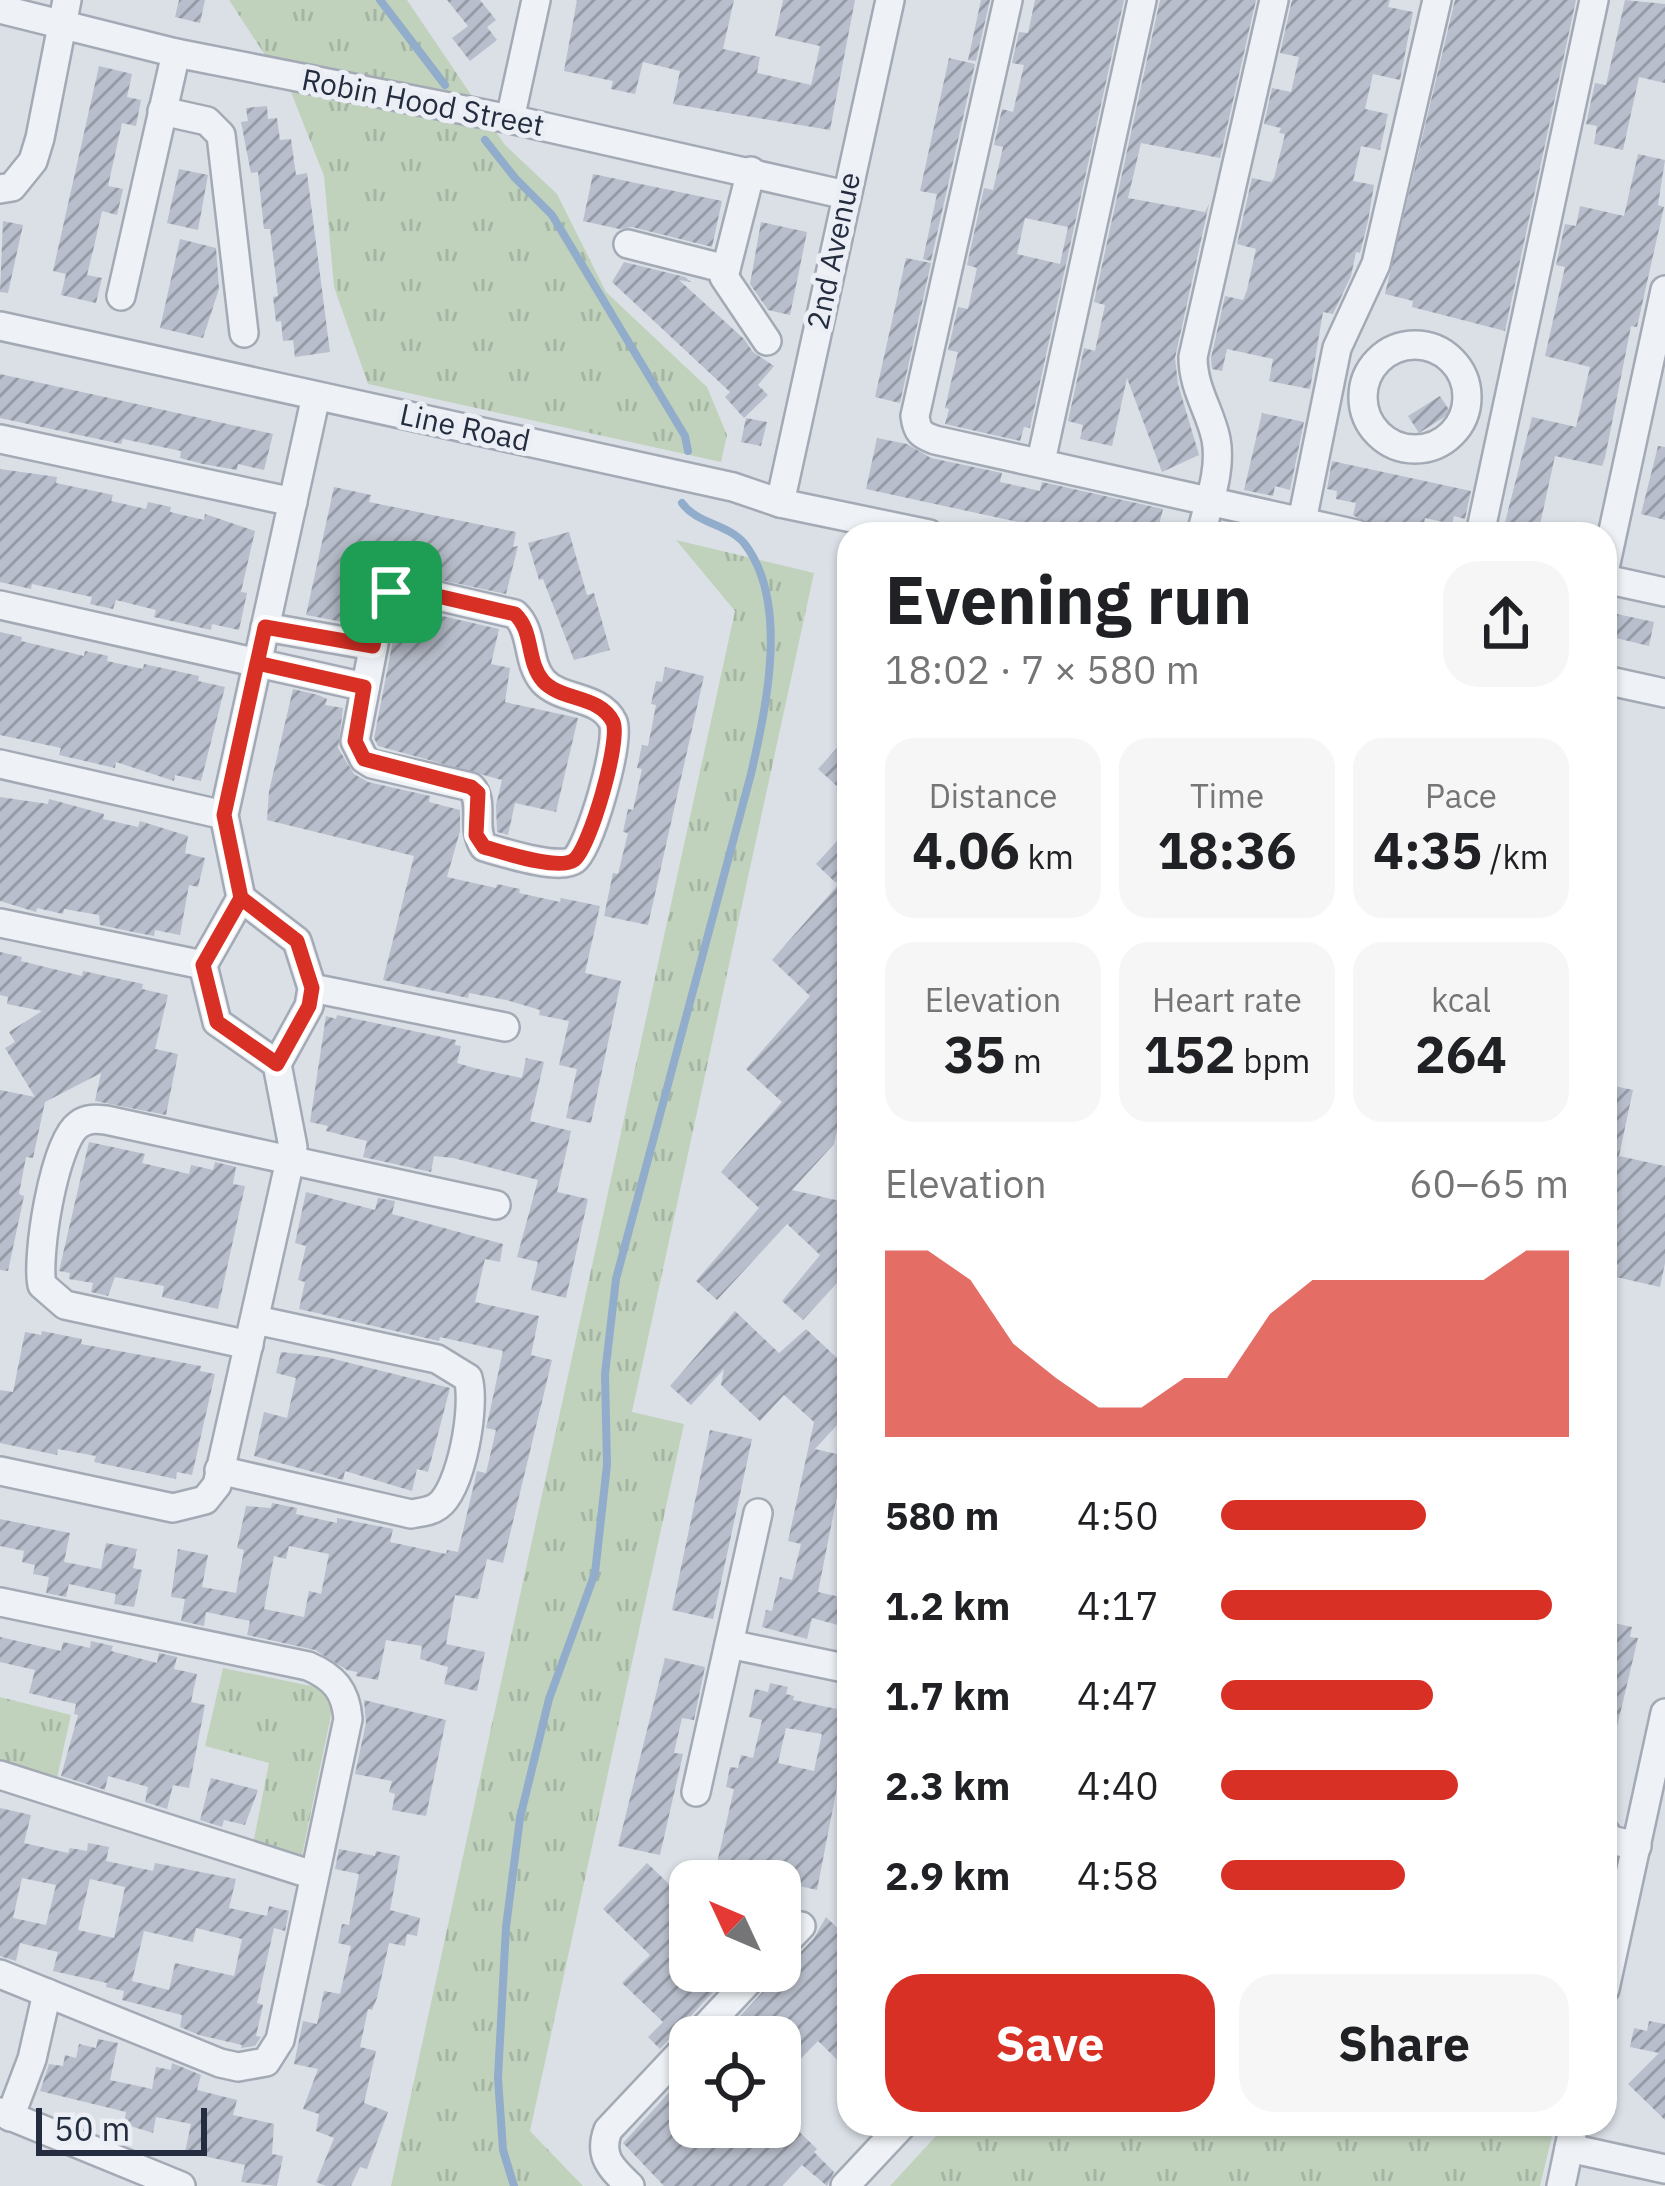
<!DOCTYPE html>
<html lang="en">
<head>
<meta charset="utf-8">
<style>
  :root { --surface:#fff; --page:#f6f6f6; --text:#202124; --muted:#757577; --accent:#d93025 }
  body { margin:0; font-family:"IBM Plex Sans",sans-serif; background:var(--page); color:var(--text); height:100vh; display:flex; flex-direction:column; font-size:45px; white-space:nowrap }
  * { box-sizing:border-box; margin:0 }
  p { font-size:39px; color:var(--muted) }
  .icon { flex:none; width:66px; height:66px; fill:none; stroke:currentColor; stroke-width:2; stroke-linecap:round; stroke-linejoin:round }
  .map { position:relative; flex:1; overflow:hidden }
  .details { position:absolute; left:837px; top:522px; width:780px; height:1614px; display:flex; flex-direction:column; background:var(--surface); border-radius:36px; box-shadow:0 3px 9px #0004 }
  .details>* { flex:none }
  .needle { width:78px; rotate:314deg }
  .tools { position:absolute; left:669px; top:1860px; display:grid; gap:24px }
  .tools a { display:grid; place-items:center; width:132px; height:132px; border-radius:24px; background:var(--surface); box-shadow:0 3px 9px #0004; font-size:60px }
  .scale { position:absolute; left:36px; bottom:30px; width:171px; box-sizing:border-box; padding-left:12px; border:6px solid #242d3f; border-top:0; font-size:33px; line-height:42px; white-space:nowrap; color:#242d3f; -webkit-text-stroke:9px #ebeff5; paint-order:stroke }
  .pin { position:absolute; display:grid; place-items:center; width:102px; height:102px; color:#fff; margin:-51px; border-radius:24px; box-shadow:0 6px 18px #0006 }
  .round { display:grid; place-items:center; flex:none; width:126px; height:126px; border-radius:36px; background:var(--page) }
  .summary { display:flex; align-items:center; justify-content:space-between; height:204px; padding:0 48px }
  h1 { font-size:66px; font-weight:700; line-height:90px }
  .metrics { display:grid; grid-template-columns:repeat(3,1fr); gap:18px; height:204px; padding:12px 48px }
  .metrics div { display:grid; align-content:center; border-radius:30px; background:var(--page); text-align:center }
  .metrics b { font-size:51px; font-weight:700 }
  .metrics small { font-size:33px; font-weight:400 }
  .metrics p { font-size:33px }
  .chart { height:336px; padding:24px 48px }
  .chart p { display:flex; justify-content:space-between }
  .chart svg { width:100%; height:216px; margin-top:12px; fill:var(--accent); opacity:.7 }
  .primary-button { display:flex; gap:24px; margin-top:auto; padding:24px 48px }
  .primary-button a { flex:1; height:138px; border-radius:36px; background:var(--accent); color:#fff; font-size:48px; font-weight:700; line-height:138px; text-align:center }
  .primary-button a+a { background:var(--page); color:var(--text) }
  ul { padding:0 48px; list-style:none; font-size:39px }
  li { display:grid; grid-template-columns:192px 144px 1fr; align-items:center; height:90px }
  li i { height:30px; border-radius:15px; background:var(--accent) }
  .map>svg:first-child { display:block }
</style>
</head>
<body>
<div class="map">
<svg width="1665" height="2186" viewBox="0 0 1665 2186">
  <defs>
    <pattern id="grass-tufts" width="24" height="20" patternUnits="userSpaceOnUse" patternTransform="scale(3)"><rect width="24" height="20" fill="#c0d2bc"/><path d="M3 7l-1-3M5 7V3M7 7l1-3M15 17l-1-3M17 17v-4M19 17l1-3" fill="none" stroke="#a5b5a3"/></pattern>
    <pattern id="building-hatch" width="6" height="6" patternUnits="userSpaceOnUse" patternTransform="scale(3)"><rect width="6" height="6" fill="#b8becb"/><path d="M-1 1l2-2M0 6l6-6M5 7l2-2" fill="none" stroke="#959ba6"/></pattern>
  </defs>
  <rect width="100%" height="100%" fill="#dbe0e7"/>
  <g fill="url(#grass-tufts)">
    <polygon points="229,0 407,0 505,145 557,194 606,292 707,387 727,435 721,462 368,384 334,287 324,176 289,87 379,80 265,55"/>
    <polygon points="676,540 814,573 632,1412 684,1424 530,2131 583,2186 391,2186 735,611"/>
    <polygon points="223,1668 336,1691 302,1855 253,1844 269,1763 205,1746"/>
    <polygon points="0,1697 71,1715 55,1787 0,1770"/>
    <polygon points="947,2124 1555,2124 1540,2186 890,2186"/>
  </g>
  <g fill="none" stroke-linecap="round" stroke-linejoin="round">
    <g stroke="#92accc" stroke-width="8">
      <polyline points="380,0 445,85"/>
      <polyline points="485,140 515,178 552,215 685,436 688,451"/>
      <path d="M514 2186 503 2150 498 2078 506 1927 520 1818 549 1699 595 1573 607 1465 605 1374 616 1279 751 774C766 708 790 602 744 543 728 524 697 524 682 503"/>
    </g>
  </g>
  <g fill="url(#building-hatch)" fill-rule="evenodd">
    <polygon points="179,0 205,0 200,23 175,17"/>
    <polygon points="447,0 480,0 496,20 487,27 497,40 470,61 452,38 468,26"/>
    <polygon points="577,0 734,0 723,49 760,57 757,73 811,85 820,46 775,36 783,0 855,0 830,130 673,104 680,71 643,62 635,94 611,89 613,81 564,71"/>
    <polygon points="981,0 990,0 976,61 968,60"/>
    <path d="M1035 0H1124L1030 428 1024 427 1020 441 945 424 949 409 945 408 958 352 948 350 958 307 968 309 977 268 967 265 984 188 993 190 1003 147 994 145 1002 109 1013 112 1024 65 1012 63 1019 32 1028 33ZM1025 218 1068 227 1060 264 1017 254Z"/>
    <polygon points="1160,0 1256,0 1220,158 1141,143 1128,198 1205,212 1209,204 1175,358 1178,384 1199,455 1162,472 1127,378 1112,446 1080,439 1083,425 1068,421 1084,348 1095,351 1105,305 1094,302"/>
    <polygon points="1292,0 1390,0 1388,7 1413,12 1400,80 1373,74 1365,109 1388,114 1380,150 1361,146 1353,181 1374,185 1368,221 1360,253 1356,252 1351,276 1333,314 1323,312 1310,389 1269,381 1273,359 1227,349 1222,371 1212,369 1211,358 1225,296 1243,300 1247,290 1256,249 1237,244 1252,178 1271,182 1274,178 1285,134 1279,133 1281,128 1264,124 1272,88 1291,92 1299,57 1280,53"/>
    <polygon points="1455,0 1576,0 1505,331 1412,307 1413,301 1385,294"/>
    <polygon points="1625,0 1665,4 1665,83 1639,77 1623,150 1594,144 1597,126 1586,124 1595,83 1606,85"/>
    <polygon points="949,58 975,64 931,261 923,259 937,194 920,191"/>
    <polygon points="99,66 132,74 127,97 141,100 136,126 122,123 108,186 123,189 117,215 102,211 93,251 87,275 102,278 96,303 61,295 66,274 53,271"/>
    <polygon points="267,106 268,119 277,118 280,140 291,139 296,175 307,173 330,352 295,357 293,340 283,341 281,321 276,322 273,297 278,296 270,229 264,229 258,172 251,173 241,122 248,121 246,108"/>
    <polygon points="1638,154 1665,160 1658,205 1664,207 1637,327 1631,326 1605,458 1602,466 1555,456 1538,534 1502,534 1532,417 1576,427 1590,367 1545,356 1565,267 1556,265 1565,224 1576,226 1580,206 1624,216"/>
    <polygon points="179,169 208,175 198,230 167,223"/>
    <polygon points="593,174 722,201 712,247 632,227 619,229 583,221"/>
    <polygon points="3,221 23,225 8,293 0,292"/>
    <polygon points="761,222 807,232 790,315 768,310 750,284"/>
    <polygon points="180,239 216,248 219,289 203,338 160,328"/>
    <polygon points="906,258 931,263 900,403 875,397"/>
    <polygon points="624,262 685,277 691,282 679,280 744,339 753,352 774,366 758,385 768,395 744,418 725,397 730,392 612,282"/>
    <polygon points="0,374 273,434 264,470 238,464 237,470 203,464 180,458 181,451 123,439 121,444 0,418"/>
    <polygon points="1440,396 1451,413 1419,433 1408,416"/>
    <polygon points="1262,413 1304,422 1290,490 1275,486 1273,496 1244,490"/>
    <polygon points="746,418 767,422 761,446 741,442"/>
    <polygon points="877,438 907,444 931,458 1002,473 1000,482 1040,491 1042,482 1163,509 1157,534 1073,534 866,489"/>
    <polygon points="1658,446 1665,447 1665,520 1641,514"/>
    <polygon points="1332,461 1471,491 1465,519 1454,516 1452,524 1425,518 1422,534 1371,525 1353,515 1356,503 1336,499 1337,491 1327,489"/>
    <polygon points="0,469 57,477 56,483 113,495 111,501 146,509 148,502 171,507 170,512 204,520 205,514 255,531 241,592 247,593 239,630 212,624 211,630 154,617 156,610 116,600 113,609 90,604 92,597 32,584 31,589 0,582"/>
    <polygon points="334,487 371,495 369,502 516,532 513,547 518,546 506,594 399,571 376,582 364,604 359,625 306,615"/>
    <polygon points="569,532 587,595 594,593 610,650 574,660 543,579 539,580 528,543"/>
    <polygon points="403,607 499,629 491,664 510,668 505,702 578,718 556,812 515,803 508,835 497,832 496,805 502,780 378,746 374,738 398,615"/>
    <polygon points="1617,614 1654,622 1649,646 1612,637"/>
    <polygon points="0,632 22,637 21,641 84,656 85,651 108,656 107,661 143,669 144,664 199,676 198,681 225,687 201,781 175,775 174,781 116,762 115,768 59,755 61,748 0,735"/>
    <polygon points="665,667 704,676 648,925 604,916 613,873 618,874 628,833 623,832 628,809 633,810 642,769 637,768 642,745 648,746 656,705 651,704 656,681 662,682"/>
    <polygon points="293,689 318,695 327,699 325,705 343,708 338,748 354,774 368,782 430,796 429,802 460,810 460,831 447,877 496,888 497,884 520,889 519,893 560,902 561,898 600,906 585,973 621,981 591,1123 566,1118 577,1069 559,1065 569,1021 539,1015 540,1010 506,1000 469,993 468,998 383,980 414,856 267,820 269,791"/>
    <polygon points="849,735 849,797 818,769"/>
    <polygon points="0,797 48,804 49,799 104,814 103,819 138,827 140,821 188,836 185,853 205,858 198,887 189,885 180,935 155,930 154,936 133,932 100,925 99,915 64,909 63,914 37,908 36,912 0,901"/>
    <polygon points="849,828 849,869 836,883 816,864"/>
    <polygon points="837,886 849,897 849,1100 844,1099 834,1144 792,1190 849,1203 849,1270 803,1320 782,1301 820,1255 787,1224 717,1300 696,1281 759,1208 721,1172 782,1102 746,1069 810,996 772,960"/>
    <polygon points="0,952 22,957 21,961 82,976 83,971 143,984 142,989 168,995 155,1049 178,1054 166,1115 95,1101 101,1073 45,1102 33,1158 26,1157 19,1194 24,1196 8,1271 0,1270 0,1090 35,1097 5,1048 15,1042 9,1032 42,1011 7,1004 8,997 0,995"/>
    <polygon points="337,1015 456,1040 455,1045 461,1046 457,1063 478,1069 522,1078 526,1058 544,1062 530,1121 571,1131 557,1192 588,1199 566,1298 531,1290 538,1262 517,1257 538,1180 453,1158 434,1156 431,1172 363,1157 367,1141 326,1131 328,1126 310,1122 326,1016 336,1019"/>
    <polygon points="1605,1084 1633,1090 1619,1156 1665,1166 1665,1263 1660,1287 1616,1277 1618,1265 1605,1263"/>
    <polygon points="89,1142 145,1154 142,1163 189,1174 191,1165 213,1170 215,1162 236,1167 233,1184 245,1186 218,1309 162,1297 164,1286 115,1277 108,1296 91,1292 93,1283 69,1279 70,1273 59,1271"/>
    <path d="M306 1192 375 1210 378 1198 395 1201 392 1214 503 1244 500 1262 485 1259 475 1302 539 1316 531 1355 552 1360 503 1563 487 1559 478 1599 455 1595 446 1644 485 1652 477 1691 444 1684 448 1667 420 1659 422 1646 386 1640 378 1680 356 1676 357 1672 347 1670 315 1650 247 1635 250 1621 206 1612 204 1626 181 1621 185 1599 171 1597 178 1549 208 1555 202 1587 236 1593 244 1550 237 1548 246 1506 271 1508 272 1503 297 1508 296 1514 337 1523V1518L393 1529 390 1542 446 1554 447 1550 458 1552 477 1471 486 1473 496 1430 486 1428 487 1424 503 1351 440 1337 439 1341 299 1309 305 1282 298 1280 306 1246 295 1243ZM289 1546 329 1554 321 1594 309 1591 304 1617 264 1609 274 1556 286 1559Z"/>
    <polygon points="735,1311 779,1353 806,1329 849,1369 849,1412 815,1449 845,1456 818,1592 849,1599 849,1628 812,1618 807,1639 762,1627 766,1610 772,1611 780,1577 792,1580 801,1544 788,1541 814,1422 784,1395 760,1421 721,1385 724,1369 691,1405 670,1386"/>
    <polygon points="42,1331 82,1339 81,1344 201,1366 200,1371 215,1374 192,1475 177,1472 176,1479 94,1462 96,1456 58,1449 57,1455 0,1443 0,1390 13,1392 25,1332 41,1335"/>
    <polygon points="281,1352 326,1357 450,1388 428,1472 417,1469 412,1491 345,1471 343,1480 254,1456 264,1412 287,1418 296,1378 276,1373"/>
    <polygon points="710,1430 752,1439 713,1619 672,1610"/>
    <polygon points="0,1519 70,1533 64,1562 101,1569 106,1543 137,1549 133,1568 142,1570 134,1607 114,1604 116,1594 69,1584 66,1597 46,1593 49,1577 33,1574 35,1565 22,1562 24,1551 0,1546"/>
    <polygon points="1614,1623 1632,1627 1630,1637 1638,1638 1612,1748 1605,1747 1605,1632 1611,1633"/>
    <polygon points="0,1637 61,1651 63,1642 90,1648 91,1641 113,1646 111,1651 157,1663 159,1653 177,1657 174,1669 197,1674 191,1702 205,1705 189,1788 173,1785 167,1809 145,1802 148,1787 108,1776 105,1790 61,1776 78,1715 74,1714 76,1704 29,1693 35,1670 0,1662"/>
    <polygon points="665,1658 705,1667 694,1720 682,1718 674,1753 683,1754 660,1855 618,1846"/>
    <path d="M770 1683 788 1687 786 1694 794 1696 793 1700 842 1710 839 1724 849 1726 817 1890 716 1867 734 1789 726 1787 730 1767 738 1768 741 1755 753 1758 762 1720 749 1717 755 1689 768 1692ZM786 1728 822 1734 814 1771 778 1763Z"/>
    <polygon points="364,1700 446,1720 426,1816 392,1810 395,1794 389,1792 392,1781 355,1774 366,1723"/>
    <polygon points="211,1778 258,1790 245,1825 224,1820 222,1827 200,1820"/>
    <path d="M0 1808 31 1815 24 1843 68 1853 70 1848 87 1851 88 1843 109 1847 106 1861 153 1871 155 1863 236 1879 229 1908 267 1916 269 1906 289 1911 285 1931 274 1928 259 1995 257 2003 263 2005 256 2036 261 2037 255 2046 241 2048 242 2045 199 2035 180 2027 182 2015 122 2000 124 1991 106 1987 107 1983 53 1971 58 1952 20 1943 16 1961 0 1956ZM22 1878 56 1885 46 1925 13 1918ZM90 1879 125 1887 114 1938 78 1930ZM196 1928 242 1939 234 1976 175 1963 169 1990 132 1981 144 1931 193 1942Z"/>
    <polygon points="339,1849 375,1856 376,1851 400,1856 390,1910 420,1918 417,1936 407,1934 405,1946 389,1943 377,1998 372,2010 368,2009 360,2047 376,2051 364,2103 388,2112 367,2169 360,2167 351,2186 326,2186 316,2182 334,2138 316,2131 319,2114 303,2109 318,2069 294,2064 303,2021 317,2024 324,1991 340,1994 351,1946 338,1943 342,1924 349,1925 359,1874 335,1869"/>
    <polygon points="647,1863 690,1904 690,1971 723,1971 728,1976 660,2049 648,2037 663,2022 622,1983 650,1955 603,1909"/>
    <polygon points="826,1917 849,1939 849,2071 818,2041 780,2080 780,2037 721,2037 771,1983 780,1966 792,1961 814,1938"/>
    <polygon points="1649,2021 1665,2024 1665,2120 1628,2084 1659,2053 1630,2047 1634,2028 1647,2031"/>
    <polygon points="98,2039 118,2043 110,2080 152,2089 156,2067 171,2070 172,2063 201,2075 197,2090 237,2100 233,2115 274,2124 272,2154 283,2156 277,2186 241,2182 245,2165 185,2152 191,2124 156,2117 153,2133 124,2124 126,2112 40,2091 49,2064 63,2066 65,2055 76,2058 79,2044 96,2048"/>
    <polygon points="684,2076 690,2082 690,2127 780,2127 780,2113 817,2149 814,2152 834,2172 827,2186 802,2165 782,2186 664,2186 623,2143"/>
  </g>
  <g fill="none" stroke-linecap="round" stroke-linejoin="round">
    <defs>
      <g id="minor">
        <path d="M1008 0 915 416C917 432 921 435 935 440L1356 534"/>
        <polyline points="0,9 176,53 510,119 846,195"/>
        <polyline points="162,111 207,121 221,135 244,333"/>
        <polyline points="510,119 536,0"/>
        <polyline points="0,189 12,187 33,161 40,138 67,0"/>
        <polyline points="628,244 726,269 751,171"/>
        <polyline points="726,269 724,277 767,341"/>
        <polyline points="121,296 176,53"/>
        <polyline points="0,326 733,487 780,503 929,534"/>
        <circle cx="1415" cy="397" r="52"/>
        <polyline points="0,439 293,502"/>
        <polyline points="1041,461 1142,0"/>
        <polyline points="780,503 890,0"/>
        <polyline points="1302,521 1337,348 1376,264 1437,0"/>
        <path d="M1201 534C1208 504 1222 471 1216 439 1210 410 1193 389 1193 357L1274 0"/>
        <polyline points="1480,534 1594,0"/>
        <polyline points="1605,568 1665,290"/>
        <polyline points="1605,579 1665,592"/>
        <path d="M403 588 515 614C534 632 526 661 543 681 561 701 600 695 613 722 621 740 590 848 574 860 560 871 502 852 484 847 471 828 485 802 471 787L372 764 364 759 355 741 381 608 391 592Z"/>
        <polyline points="0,605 365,687"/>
        <polyline points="265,627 373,646"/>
        <polyline points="1605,680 1665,693"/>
        <polyline points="0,764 224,815"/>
        <polyline points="241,898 224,815 316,396"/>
        <polyline points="241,898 297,941 312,988 309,1006 277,1064"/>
        <polyline points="0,923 203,965"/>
        <polyline points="312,988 505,1027"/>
        <path d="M249 1345 65 1305 42 1285C36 1256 54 1143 78 1125 87 1118 96 1119 106 1120L496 1205"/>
        <path d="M219 1470 411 1514C420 1512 430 1512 438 1506 462 1488 476 1405 468 1378L437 1359 256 1320"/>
        <polyline points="0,1471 173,1508 205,1500 217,1485 293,1147 277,1064 217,1022 203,965 241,898"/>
        <path d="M0 1602 308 1666C334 1677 346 1691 348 1719L280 2040 266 2062 238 2067 220 2063 0 1974"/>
        <polyline points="729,1644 849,1669"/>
        <polyline points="0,1775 313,1875"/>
        <polyline points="696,1792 758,1513"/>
        <polyline points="1605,1832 1611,1840 1637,1846"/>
        <polyline points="780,1948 801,1926"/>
        <polyline points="1605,1989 1665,1713"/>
        <polyline points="696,2037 758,1971"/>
        <polyline points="0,2112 181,2186"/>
        <polyline points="10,2117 32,2059 47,1993"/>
        <polyline points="1569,2148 1665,2169"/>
        <path d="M630 2186C611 2168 598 2156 608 2130L690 2043"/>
        <polyline points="845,2186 903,2124"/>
        <polyline points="1561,2186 1574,2124"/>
      </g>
    </defs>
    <use href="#minor" stroke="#a4aab5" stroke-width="32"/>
    <use href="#minor" stroke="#eef1f5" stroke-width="27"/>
  </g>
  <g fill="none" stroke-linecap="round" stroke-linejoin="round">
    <defs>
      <path id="route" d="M391 592 381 608 373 646 265 627 224 815 241 898 297 941 312 988 309 1006 277 1064 217 1022 203 965 241 898 224 815 257 663 364 687 355 741 364 759 471 787 478 793 476 835 484 847C502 852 559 871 574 860 590 848 621 740 613 722 600 695 561 701 543 681 526 661 534 632 515 614L403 588 391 592"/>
    </defs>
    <use href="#route" stroke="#fff" stroke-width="24"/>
    <use href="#route" stroke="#d93025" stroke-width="15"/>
  </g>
  <g text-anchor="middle" stroke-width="10" stroke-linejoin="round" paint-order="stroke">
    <g font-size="30" fill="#242d3f" stroke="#ebeff5">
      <text transform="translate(423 103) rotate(11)" y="10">Robin Hood Street</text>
      <text transform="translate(834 251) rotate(-78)" y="10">2nd Avenue</text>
      <text transform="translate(465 428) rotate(12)" y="10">Line Road</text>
    </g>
  </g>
</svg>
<div class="tools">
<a><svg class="needle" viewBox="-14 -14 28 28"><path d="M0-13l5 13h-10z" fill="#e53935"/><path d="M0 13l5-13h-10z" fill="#757577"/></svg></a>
<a><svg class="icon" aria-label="locate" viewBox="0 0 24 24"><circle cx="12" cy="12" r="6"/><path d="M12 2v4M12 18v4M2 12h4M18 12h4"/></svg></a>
</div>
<div class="scale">50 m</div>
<div class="pin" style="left:391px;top:592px;background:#1e9e55"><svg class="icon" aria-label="arrive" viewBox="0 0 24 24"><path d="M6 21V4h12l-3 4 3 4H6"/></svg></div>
<section class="details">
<div class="summary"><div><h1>Evening run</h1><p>18:02 · 7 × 580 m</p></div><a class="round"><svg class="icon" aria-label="share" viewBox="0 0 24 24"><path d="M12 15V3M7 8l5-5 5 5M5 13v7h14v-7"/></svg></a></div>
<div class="metrics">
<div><p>Distance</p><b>4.06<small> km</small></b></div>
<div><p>Time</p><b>18:36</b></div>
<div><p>Pace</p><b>4:35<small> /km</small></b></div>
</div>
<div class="metrics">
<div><p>Elevation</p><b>35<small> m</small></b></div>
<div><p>Heart rate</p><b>152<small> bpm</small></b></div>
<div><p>kcal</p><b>264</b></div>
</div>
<div class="chart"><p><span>Elevation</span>60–65 m</p>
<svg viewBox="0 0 160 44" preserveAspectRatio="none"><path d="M0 44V6L10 6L20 12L30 25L40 32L50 38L60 38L70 32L80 32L90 19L100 12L110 12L120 12L130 12L140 12L150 6L160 6V44z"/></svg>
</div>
<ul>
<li><b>580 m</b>4:50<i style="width:59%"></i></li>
<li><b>1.2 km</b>4:17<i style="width:95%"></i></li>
<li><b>1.7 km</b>4:47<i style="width:61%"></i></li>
<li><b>2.3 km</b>4:40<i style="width:68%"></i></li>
<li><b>2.9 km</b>4:58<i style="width:53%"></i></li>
</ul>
<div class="primary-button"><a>Save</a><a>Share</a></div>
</section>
</div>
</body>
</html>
